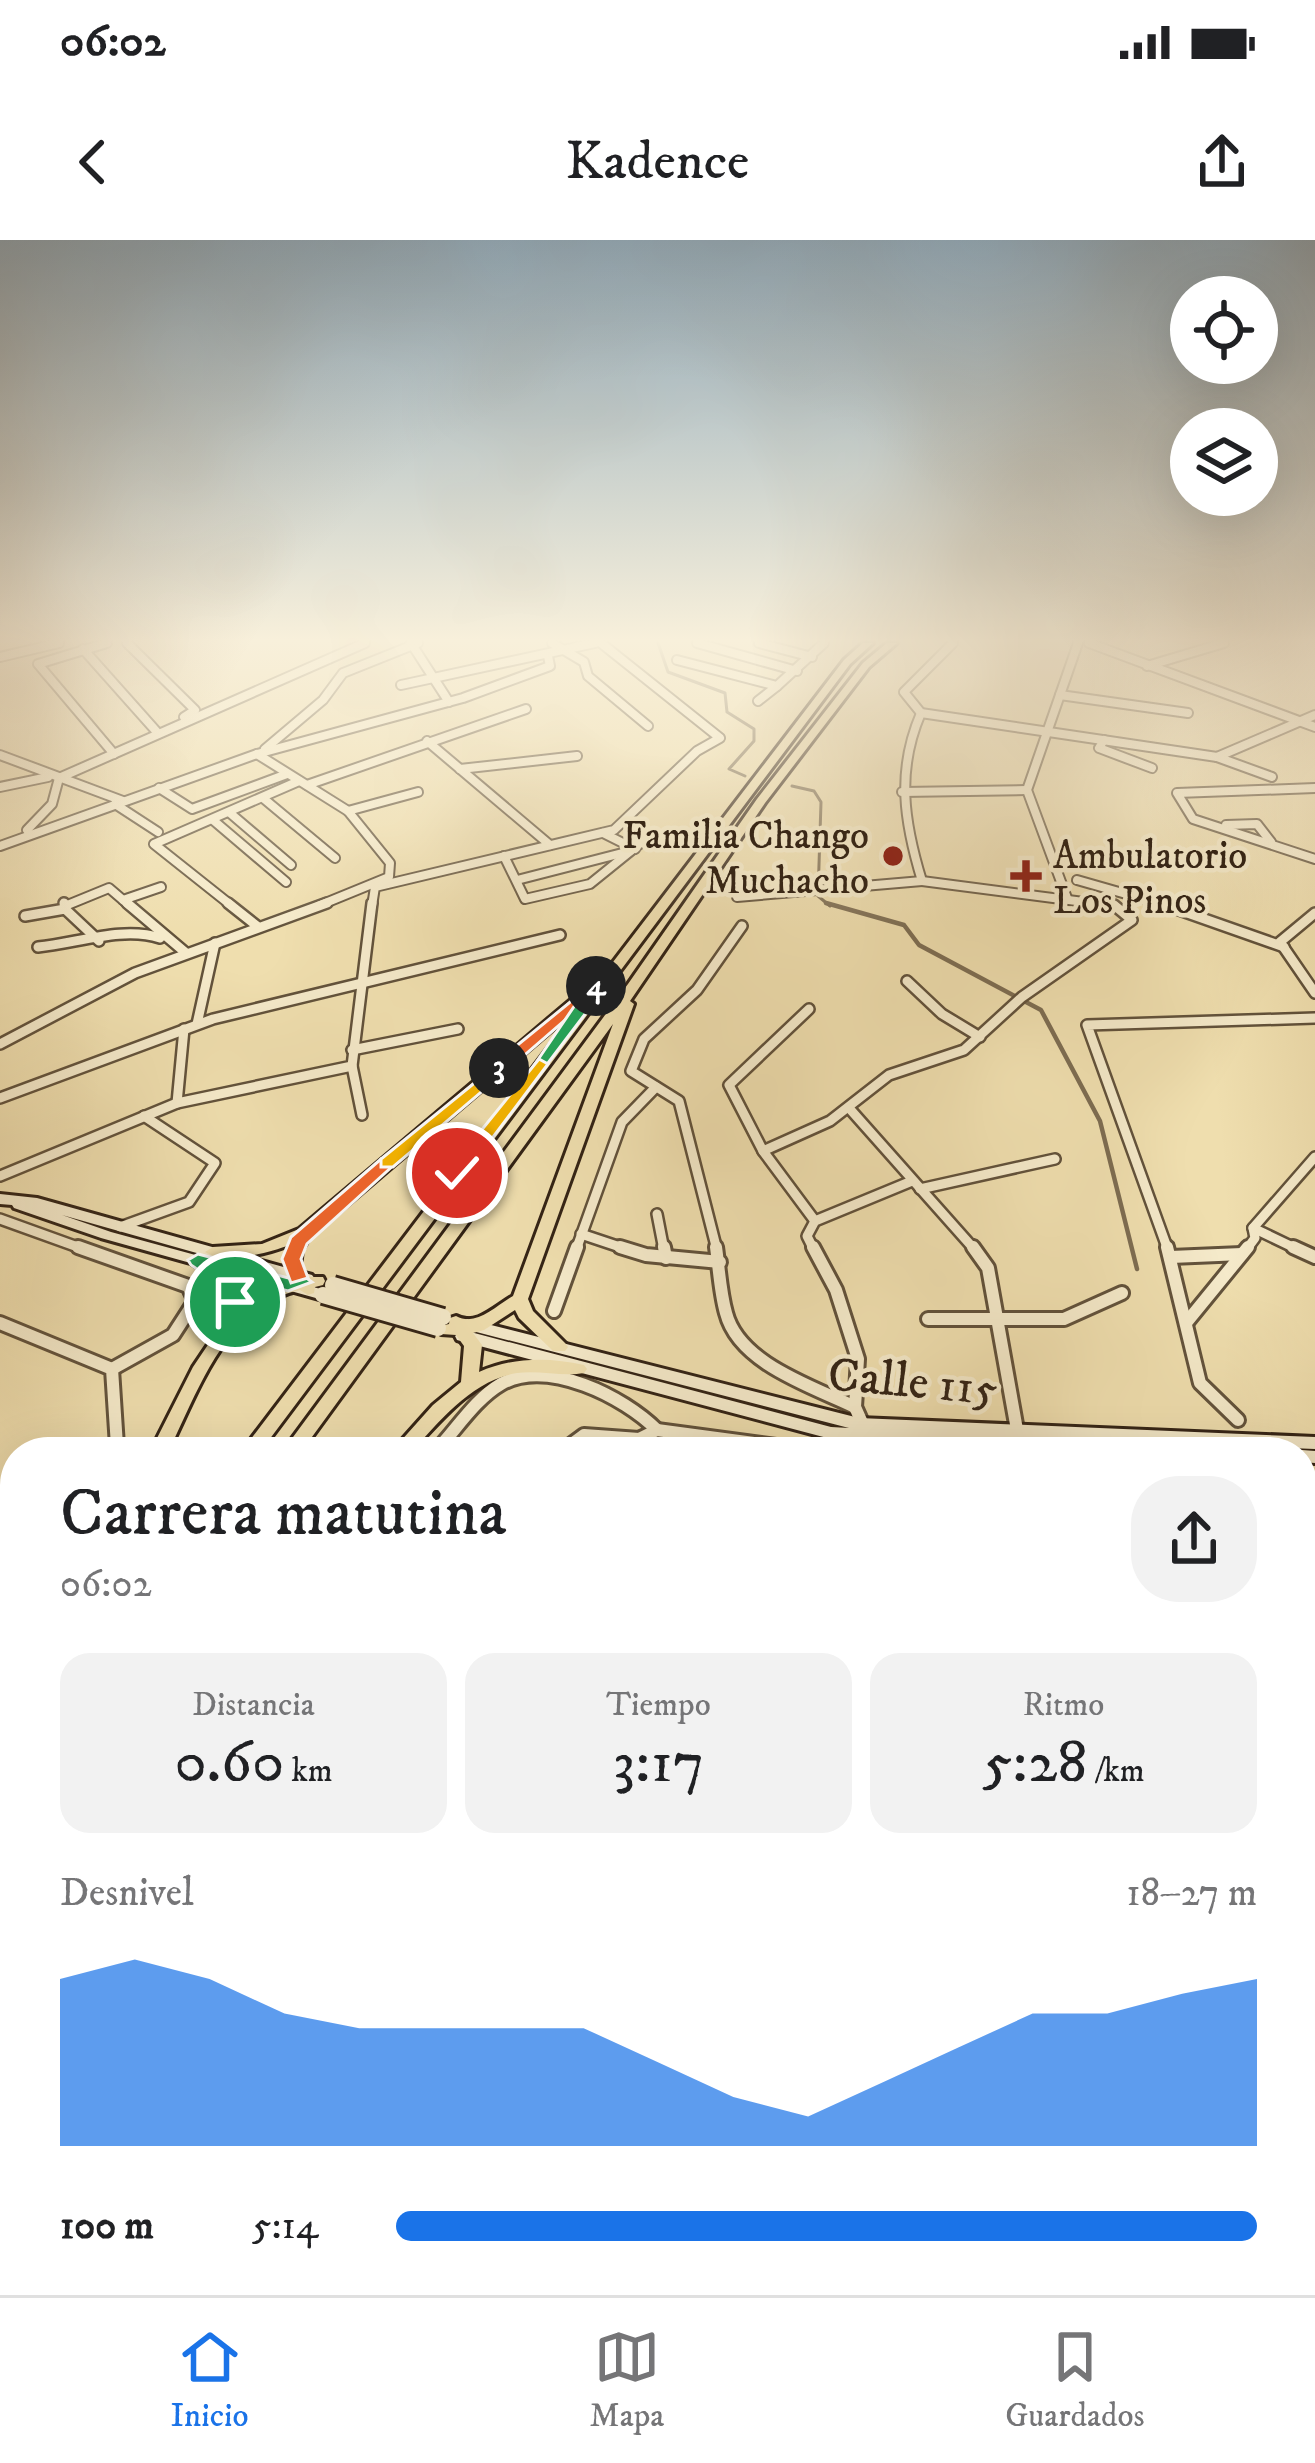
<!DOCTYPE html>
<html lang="es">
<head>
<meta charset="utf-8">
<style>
  :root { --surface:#fff; --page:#f2f2f2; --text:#202124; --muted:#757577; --line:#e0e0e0; --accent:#1a73e8 }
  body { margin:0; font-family:"IM FELL DW Pica",serif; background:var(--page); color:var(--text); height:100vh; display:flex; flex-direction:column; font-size:45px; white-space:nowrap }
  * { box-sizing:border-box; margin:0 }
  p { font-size:39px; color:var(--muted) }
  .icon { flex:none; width:66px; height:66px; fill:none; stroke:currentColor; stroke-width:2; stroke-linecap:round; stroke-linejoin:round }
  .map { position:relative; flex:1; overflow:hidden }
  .side { position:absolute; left:0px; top:1197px; width:1317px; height:858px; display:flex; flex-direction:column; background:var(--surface); border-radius:48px 48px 0 0; box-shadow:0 12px 48px #0002 }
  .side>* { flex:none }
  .tools { position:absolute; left:1170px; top:36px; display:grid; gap:24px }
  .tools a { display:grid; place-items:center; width:108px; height:108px; border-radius:50%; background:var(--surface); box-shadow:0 12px 48px #0002; font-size:60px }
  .pin { position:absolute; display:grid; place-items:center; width:102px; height:102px; color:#fff; margin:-51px; border:6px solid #fff; border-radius:50%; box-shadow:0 3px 12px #0007 }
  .km { position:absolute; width:60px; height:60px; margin:-30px; border-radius:50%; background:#222; color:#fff; font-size:33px; line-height:60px; text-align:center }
  .round { display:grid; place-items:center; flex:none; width:126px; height:126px; border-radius:48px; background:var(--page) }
  .head { display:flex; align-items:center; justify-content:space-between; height:204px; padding:0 60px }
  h1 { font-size:66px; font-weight:600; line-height:90px }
  .stats { display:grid; grid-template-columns:repeat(3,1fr); gap:18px; height:204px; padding:12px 60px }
  .stats div { display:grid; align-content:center; border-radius:30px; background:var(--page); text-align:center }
  .stats b { font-size:60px; font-weight:600 }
  .stats small { font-size:33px; font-weight:400 }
  .stats p { font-size:33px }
  .chart { height:336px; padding:24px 60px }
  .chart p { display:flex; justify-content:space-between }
  .chart svg { width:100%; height:216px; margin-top:12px; fill:var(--accent); opacity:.7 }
  ul { padding:0 60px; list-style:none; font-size:39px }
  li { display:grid; grid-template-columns:192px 144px 1fr; align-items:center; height:90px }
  li i { height:30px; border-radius:15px; background:var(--accent) }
  .status { display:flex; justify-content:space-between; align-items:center; height:84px; padding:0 60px; background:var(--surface); direction:ltr }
  .status svg { height:33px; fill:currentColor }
  header { display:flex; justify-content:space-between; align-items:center; height:156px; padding:0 60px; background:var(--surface); font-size:54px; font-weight:600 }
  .tab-bar { display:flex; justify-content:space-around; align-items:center; height:168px; border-top:3px solid var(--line); background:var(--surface); font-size:33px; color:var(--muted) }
  .tab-bar a { display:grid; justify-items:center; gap:6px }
  .tab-bar .active { color:var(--accent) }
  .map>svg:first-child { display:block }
</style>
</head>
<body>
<div class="status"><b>06:02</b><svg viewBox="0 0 49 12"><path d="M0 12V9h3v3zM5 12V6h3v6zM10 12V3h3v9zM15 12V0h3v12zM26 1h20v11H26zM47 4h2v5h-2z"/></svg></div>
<header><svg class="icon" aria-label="back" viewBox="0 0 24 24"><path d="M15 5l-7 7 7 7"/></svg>Kadence<svg class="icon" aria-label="share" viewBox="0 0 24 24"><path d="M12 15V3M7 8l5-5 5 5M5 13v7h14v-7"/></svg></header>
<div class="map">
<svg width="1315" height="2055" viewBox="0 0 1315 2055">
  <rect width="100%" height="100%" fill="#efdeae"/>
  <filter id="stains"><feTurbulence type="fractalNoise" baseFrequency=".00167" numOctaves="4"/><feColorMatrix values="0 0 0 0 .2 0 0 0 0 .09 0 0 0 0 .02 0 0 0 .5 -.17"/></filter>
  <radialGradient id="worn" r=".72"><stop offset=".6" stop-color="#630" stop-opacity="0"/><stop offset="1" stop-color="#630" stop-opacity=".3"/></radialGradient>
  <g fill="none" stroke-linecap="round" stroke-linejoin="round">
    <g stroke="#7d6d52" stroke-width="3">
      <polyline points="658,403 668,432 725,453 727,472 754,489 754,501 729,529 745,536"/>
      <polyline points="792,546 814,551 821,562 818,656 830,666"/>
    </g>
    <g stroke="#7d6d52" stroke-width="4.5">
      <polyline points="826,663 904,685 919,705 1041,770 1100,881 1137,1029"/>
      <polyline points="1302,1379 1315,1371"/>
    </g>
    <polyline stroke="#7d6d52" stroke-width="6" points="0,1822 15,1809"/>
    <defs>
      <g id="street-far3">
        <polyline points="107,403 38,424 114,514"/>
        <polyline points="127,403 195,470 184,477"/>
        <polyline points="411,403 449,462"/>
        <polyline points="552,403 584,422 588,436 648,486"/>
        <polyline points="697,403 797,431"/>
        <polyline points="759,403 812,417"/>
        <polyline points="1089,403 1315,487"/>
        <polyline points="83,409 156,491"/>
        <polyline points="0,417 59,403"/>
        <polyline points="677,420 777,446 824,403"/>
        <polyline points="1147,426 1224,403"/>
        <polyline points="401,445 595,403"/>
        <polyline points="1060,455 1188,473"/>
        <polyline points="758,461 777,446"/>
        <polyline points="921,473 904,452 953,403"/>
        <polyline points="1104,500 1099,508 1152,528"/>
        <polyline points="427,501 550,605"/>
        <polyline points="265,509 323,460 343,433 418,403"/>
        <polyline points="257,514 348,571 390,623 389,637 318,666"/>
        <polyline points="0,515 123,561"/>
        <polyline points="1217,517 1272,537"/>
        <polyline points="460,529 577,516"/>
        <polyline points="307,545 526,469"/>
        <polyline points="0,547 48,537"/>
        <polyline points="159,548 192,569 287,534"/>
        <polyline points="1315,548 1177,553 1193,579 1315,619"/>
        <polyline points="902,552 1027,550"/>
        <polyline points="263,558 335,618"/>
        <polyline points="115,564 158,592"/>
        <polyline points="348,571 418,552"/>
        <polyline points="230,573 291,625"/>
        <polyline points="213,580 286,642"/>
        <polyline points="1226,585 1257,584 1271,602"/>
        <polyline points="27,590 52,564 59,538 365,403"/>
        <polyline points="603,593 635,609"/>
        <polyline points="0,606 257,514 463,458 550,426 548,416"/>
        <polyline points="504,616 525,659 590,644 642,602"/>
        <polyline points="517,640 630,611"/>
        <polyline points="1077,640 1168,666"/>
        <polyline points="922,641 1115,666"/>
        <path d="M737 657 922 641C904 582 896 531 921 473L1217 517 1315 475"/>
        <polyline points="1067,658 1027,550 1078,403"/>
        <polyline points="123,660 161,647"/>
        <polyline points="65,666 109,648 130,666"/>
        <polyline points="232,666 154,604 299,541"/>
        <polyline points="372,666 375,647 614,590 697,511 720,498 601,403"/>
      </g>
      <g id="street-far2">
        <polyline points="64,663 65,669"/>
        <polyline points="127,663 186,713"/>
        <polyline points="228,663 257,686"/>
        <polyline points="1159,663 1284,707"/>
        <polyline points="1315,673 1280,702 1315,753"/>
        <polyline points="25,676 65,669 99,701"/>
        <path d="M38 707C78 703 123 686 160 698"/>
        <polyline points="907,741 942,774 980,797"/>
        <polyline points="809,769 729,845 763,911 815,981"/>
        <polyline points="197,784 215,703"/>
        <polyline points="0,804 135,733 327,663"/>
        <polyline points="352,810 458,789"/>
        <polyline points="352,826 362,875"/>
        <polyline points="0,858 213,779 560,695"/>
        <polyline points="177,863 184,789"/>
        <polyline points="849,868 975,1010"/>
        <polyline points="763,911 830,881 889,835 964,810 1022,757 1132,680 1114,665 1096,663"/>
        <polyline points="0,936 177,863 352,826 372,663"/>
        <polyline points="920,949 1055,919"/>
        <polyline points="657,974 664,1010"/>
        <polyline points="0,979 86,1010"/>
        <polyline points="120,987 189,962 215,923 144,876"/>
        <polyline points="1253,988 1299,1010"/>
        <polyline points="581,994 629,1010"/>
        <polyline points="576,1010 622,882 656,847"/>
        <polyline points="717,1010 679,861 631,831 644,799 697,750 742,686"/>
        <polyline points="814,1010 807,996 815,981 912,941"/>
        <polyline points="1168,1010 1087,785 1315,778"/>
        <polyline points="1246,1010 1255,998 1253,988 1315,917"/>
      </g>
      <g id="street-far1">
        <polyline points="78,1007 188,1046 195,1061 173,1095 112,1129"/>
        <polyline points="620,1007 646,1015 720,1022"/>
        <polyline points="664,1007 666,1018"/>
        <path d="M716 1007C719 1028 720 1052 726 1073 739 1124 814 1147 855 1167"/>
        <polyline points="813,1007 836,1050 858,1119 855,1167 875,1212"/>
        <polyline points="973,1007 988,1028 1021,1212"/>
        <polyline points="1167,1007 1200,1143 1238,1180"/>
        <polyline points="1293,1007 1315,1017"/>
        <polyline points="1171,1017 1242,1014"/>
        <polyline points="554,1071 577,1007"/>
        <polyline points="928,1079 1064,1079 1122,1053"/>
        <polyline points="0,1083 112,1129 117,1206"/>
        <polyline points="1186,1083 1248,1007"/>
        <path d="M435 1212C456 1190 475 1159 501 1144 548 1118 624 1157 657 1190"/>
        <polyline points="561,1212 584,1195 639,1199 657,1190 821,1212"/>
      </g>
      <g id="street">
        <polyline points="1302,1690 1315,1700"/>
        <polyline points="0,1910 15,1906"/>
        <polyline points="827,2040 881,2055"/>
        <polyline points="165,2055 212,2040"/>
        <polyline points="521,2055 532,2040"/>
        <polyline points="1095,2055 1099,2040"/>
      </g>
      <g id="secondary">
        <polygon points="0,954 37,958 312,1035 315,1039 307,1044 62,975 111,992 328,1051 331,1055 323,1060 101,998 14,968 12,965 0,964"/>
        <polygon points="467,1079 859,1178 1315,1197 1315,1209 1111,1201 1209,1206 1215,1207 1217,1212 1083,1212 831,1199 457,1100 455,1096 463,1090 831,1187 849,1188 461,1088 459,1084"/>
        <polygon points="1302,1210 1315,1211 1315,1223 1302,1222 1302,1212 1296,1212"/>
      </g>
      <g id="primary">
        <path d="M863 403H873L850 424 260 1212H241L579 767 310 997 302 1010 300 1027 308 1037H323L325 1041 323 1045 315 1047 314 1053 308 1055 300 1050C225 1066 198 1152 168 1212H150L193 1127 226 1078C222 1044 223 1043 192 1024L190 1020 192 1016C218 1015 239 1039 243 1064L278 1044 293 1040 284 1028 289 1005C267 1014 224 1024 205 1012L213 1007 262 1004 299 989 573 758 584 760 844 420Z"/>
        <path d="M887 403H897L869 427 765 563 630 761 634 764 528 1059 533 1071 565 1103 568 1107 565 1111H553L519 1078 515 1070 484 1090 473 1093 482 1105 479 1132C512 1117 549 1117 584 1125L587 1129 584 1133C563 1137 540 1130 517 1133 472 1140 440 1181 411 1212H391L433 1165 461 1142 464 1106 456 1095 441 1094 438 1090 441 1086 449 1084 450 1078 456 1076C476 1087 494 1067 513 1056L613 784 301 1212H282L628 744 757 559 863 423Z"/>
        <polygon points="15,1471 15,1501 8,1514 0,1517 0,1486 7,1473"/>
        <path d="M15 1521C15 1538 19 1555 0 1562 0 1545 0 1528 15 1521Z"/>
        <path d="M15 1578V1627L8 1635 0 1638C0 1617 0 1588 15 1578Z"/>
      </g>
    </defs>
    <use href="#street-far3" stroke="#62523b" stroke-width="12"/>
    <use href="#street-far2" stroke="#62523b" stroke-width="14"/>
    <use href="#street-far1" stroke="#62523b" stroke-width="18"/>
    <use href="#street" stroke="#62523b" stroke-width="21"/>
    <use href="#secondary" stroke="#332315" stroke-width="6"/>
    <use href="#primary" stroke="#332315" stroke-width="6"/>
    <use href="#street-far3" stroke="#f5eaca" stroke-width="8"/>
    <use href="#street-far2" stroke="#f5eaca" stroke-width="9"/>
    <use href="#street-far1" stroke="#f5eaca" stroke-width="12"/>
    <use href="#street" stroke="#f5eaca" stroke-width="15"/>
    <use href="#secondary" fill="#f5eaca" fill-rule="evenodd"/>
    <use href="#primary" fill="#efdeae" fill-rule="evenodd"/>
    <defs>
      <g id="secondary-bridge">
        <polyline points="333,1045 443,1077"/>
        <polyline points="323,1055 438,1088"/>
      </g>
    </defs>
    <use href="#secondary-bridge" stroke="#332315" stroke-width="22" stroke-linecap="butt"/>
    <use href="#secondary-bridge" stroke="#f5eaca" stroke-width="16"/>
  </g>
  <linearGradient id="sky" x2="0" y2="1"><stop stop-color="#91abbc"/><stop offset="0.58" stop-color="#f8f0db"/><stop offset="1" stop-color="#f8f0db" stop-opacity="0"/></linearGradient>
  <rect width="1315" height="690" fill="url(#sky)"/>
  <polygon fill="#22a559" stroke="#fff" stroke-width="3" points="198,1014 288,1038 298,1032 312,1042 288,1051 235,1037 245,1062 235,1069 228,1067 219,1044 191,1025 188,1020"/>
  <polygon fill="#f0652b" stroke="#fff" stroke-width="3" points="381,919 396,923 307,1004 301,1019 308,1038 291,1043 282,1019 291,997"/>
  <polygon fill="#f5b400" stroke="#fff" stroke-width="3" points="499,823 505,832 393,927 381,927 381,919"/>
  <polygon fill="#f0652b" stroke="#fff" stroke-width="3" points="596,741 601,749 505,832 493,832 493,825"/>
  <polygon fill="#22a559" stroke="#fff" stroke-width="3" points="602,736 610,741 545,827 533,827 590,743"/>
  <polygon fill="#f5b400" stroke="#fff" stroke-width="3" points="539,819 548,824 463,937 450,937 450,929"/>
  <g fill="#8f2418" stroke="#f5eaca" stroke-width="4.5">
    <circle cx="893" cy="616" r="12"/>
    <path d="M1020 618h12v12h12v12h-12v12h-12v-12h-12v-12h12z"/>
  </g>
  <g text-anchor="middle" stroke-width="9" stroke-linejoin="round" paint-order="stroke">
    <g font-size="39" fill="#332315" stroke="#f5eaca" text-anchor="end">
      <text x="869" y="608">Familia Chango<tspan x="869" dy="45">Muchacho</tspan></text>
      <text x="1053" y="628" text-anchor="start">Ambulatorio<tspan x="1053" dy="45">Los Pinos</tspan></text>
    </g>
    <g font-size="48" fill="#332315" stroke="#f5eaca">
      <text transform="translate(913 1140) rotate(5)" y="17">Calle 115</text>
    </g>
  </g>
  <rect width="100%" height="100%" filter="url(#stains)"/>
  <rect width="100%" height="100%" fill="url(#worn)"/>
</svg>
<div class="tools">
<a><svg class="icon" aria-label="locate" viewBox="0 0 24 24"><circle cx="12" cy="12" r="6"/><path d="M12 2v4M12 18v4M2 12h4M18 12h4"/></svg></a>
<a><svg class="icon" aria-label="layers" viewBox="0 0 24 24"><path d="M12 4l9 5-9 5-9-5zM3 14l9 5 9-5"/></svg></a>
</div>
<div class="pin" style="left:235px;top:1062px;background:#1e9e55"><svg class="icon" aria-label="arrive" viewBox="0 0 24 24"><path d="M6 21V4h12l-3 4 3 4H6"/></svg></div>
<div class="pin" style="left:457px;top:933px;background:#d93025"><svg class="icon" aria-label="check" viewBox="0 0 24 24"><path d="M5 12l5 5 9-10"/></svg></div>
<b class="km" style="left:499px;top:828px">3</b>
<b class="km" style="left:596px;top:746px">4</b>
<section class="side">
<div class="head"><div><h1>Carrera matutina</h1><p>06:02</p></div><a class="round"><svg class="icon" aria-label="share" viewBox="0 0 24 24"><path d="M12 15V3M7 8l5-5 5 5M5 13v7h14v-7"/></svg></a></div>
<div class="stats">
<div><p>Distancia</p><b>0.60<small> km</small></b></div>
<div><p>Tiempo</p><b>3:17</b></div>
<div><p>Ritmo</p><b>5:28<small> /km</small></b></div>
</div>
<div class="chart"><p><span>Desnivel</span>18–27 m</p>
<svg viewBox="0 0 160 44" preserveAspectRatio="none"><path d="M0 44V10L10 6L20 10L30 17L40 20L50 20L60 20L70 20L80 27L90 34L100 38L110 31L120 24L130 17L140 17L150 13L160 10V44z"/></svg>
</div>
<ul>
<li><b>100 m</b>5:14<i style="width:100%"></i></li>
</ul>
</section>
</div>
<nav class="tab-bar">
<a class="active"><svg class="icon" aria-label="home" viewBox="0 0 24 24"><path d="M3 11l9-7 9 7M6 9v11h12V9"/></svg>Inicio</a>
<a><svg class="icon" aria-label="map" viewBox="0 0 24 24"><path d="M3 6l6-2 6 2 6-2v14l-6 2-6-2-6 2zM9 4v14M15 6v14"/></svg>Mapa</a>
<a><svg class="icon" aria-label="saved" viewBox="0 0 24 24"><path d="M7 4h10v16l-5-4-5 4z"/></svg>Guardados</a>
</nav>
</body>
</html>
